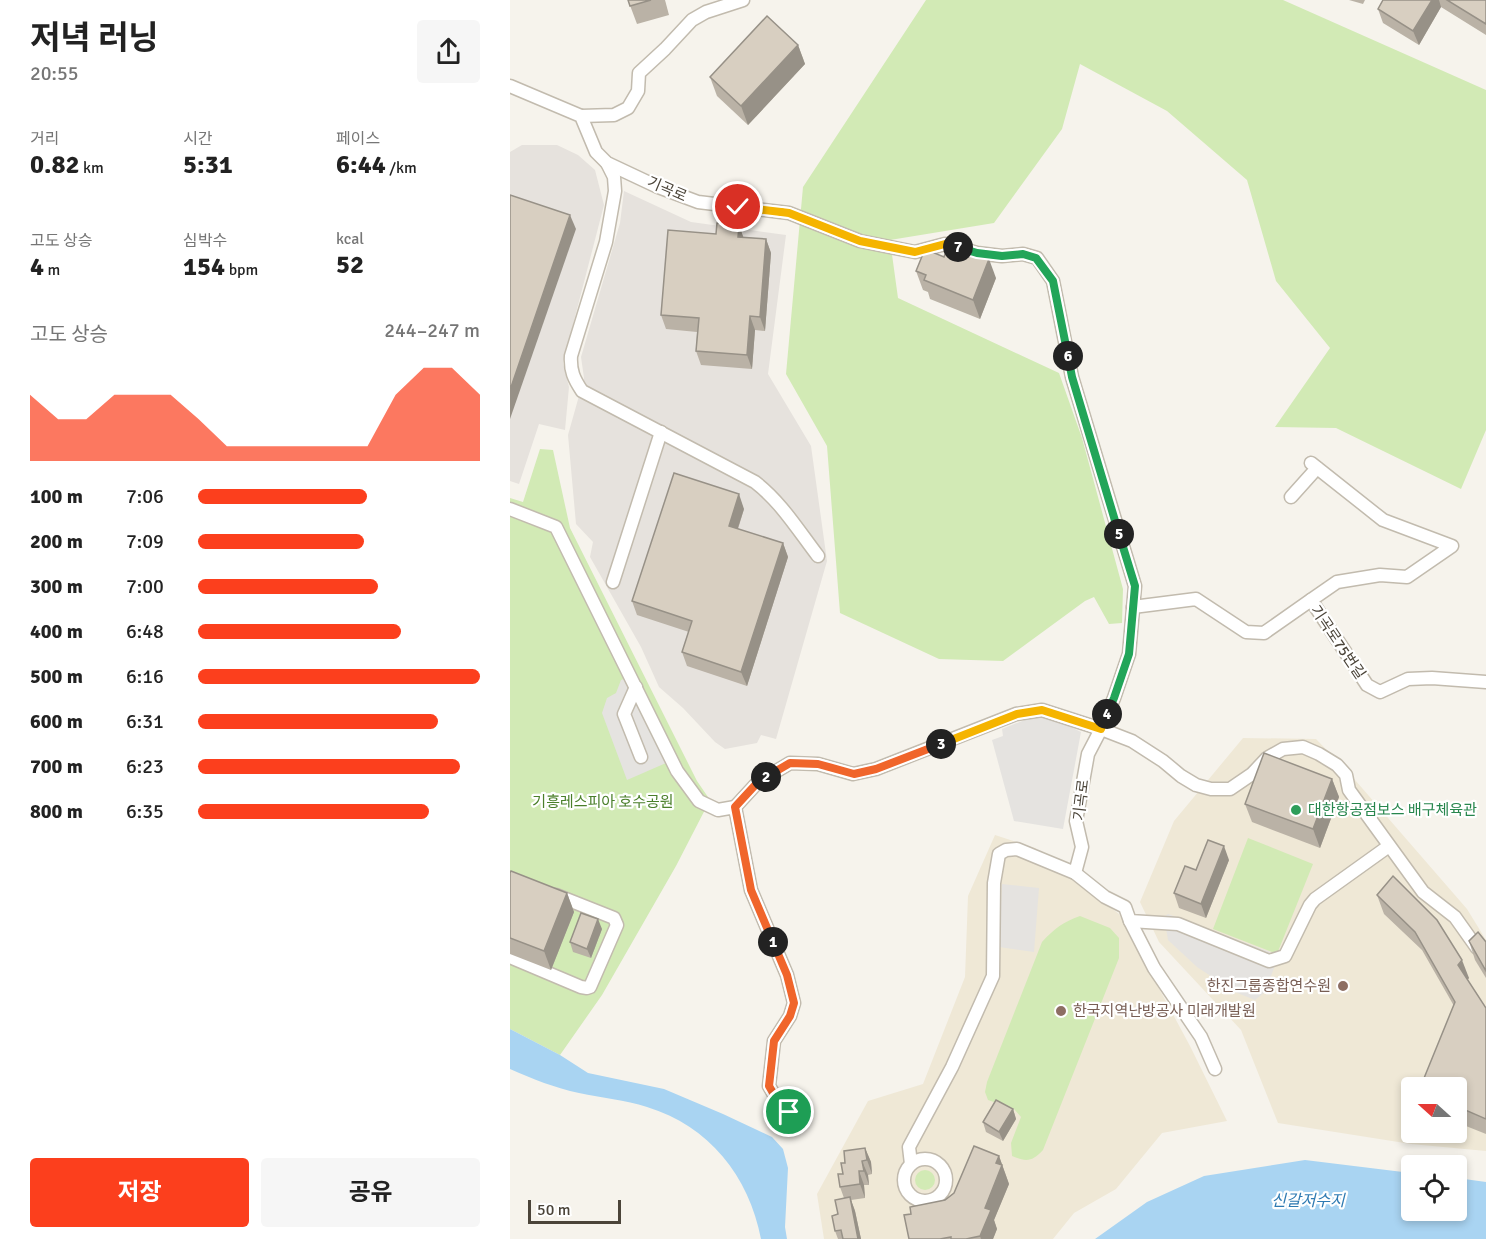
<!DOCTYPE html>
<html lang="ko">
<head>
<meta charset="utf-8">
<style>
  :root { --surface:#fff; --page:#f6f6f6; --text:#222; --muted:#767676; --accent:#fc3f1d }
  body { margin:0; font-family:Signika,"Noto Sans KR",sans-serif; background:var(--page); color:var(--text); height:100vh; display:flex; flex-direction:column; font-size:22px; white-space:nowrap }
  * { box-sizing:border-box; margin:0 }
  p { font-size:20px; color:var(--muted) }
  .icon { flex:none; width:33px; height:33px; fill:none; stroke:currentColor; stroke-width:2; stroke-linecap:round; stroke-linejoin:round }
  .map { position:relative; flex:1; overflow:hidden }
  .side { display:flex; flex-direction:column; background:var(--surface); width:510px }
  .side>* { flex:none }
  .needle { width:39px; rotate:291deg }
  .controls { position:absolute; left:891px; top:1077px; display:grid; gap:12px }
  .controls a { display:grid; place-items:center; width:66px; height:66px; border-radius:6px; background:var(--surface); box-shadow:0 3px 9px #0003; font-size:30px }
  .scale { position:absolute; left:18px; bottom:15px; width:93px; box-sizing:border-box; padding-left:6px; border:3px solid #4b4439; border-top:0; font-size:16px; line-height:21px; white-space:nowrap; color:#4b4439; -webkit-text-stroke:4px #fff; paint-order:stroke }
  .pin { position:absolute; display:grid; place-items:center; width:51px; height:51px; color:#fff; margin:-26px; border:3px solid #fff; border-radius:50%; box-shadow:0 2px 6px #0007 }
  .km { position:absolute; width:30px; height:30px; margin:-15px; border-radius:50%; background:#222; color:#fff; font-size:16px; line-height:30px; text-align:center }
  .round { display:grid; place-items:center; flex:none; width:63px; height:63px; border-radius:6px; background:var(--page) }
  .headline { display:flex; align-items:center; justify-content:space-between; height:102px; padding:0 30px }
  h1 { font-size:33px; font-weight:700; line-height:45px }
  .figures { display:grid; grid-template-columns:repeat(3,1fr); gap:9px; height:102px; padding:6px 30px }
  .figures div { display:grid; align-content:center }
  .figures b { font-size:26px; font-weight:700 }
  .figures small { font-size:16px; font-weight:400 }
  .figures p { font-size:16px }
  .chart { height:168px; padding:12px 30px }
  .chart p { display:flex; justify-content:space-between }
  .chart svg { width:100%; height:108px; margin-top:6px; fill:var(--accent); opacity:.7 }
  .primary-button { display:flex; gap:12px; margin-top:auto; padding:12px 30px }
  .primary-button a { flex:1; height:69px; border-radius:6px; background:var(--accent); color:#fff; font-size:24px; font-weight:700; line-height:69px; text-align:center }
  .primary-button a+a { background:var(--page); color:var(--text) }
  ul { padding:0 30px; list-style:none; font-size:20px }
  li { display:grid; grid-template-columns:96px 72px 1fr; align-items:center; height:45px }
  li i { height:15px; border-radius:8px; background:var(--accent) }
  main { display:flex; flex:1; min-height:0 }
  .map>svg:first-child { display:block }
</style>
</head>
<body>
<main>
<section class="side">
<div class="headline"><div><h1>저녁 러닝</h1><p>20:55</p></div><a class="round"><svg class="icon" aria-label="share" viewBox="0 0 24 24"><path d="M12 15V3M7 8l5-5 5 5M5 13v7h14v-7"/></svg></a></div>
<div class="figures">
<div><p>거리</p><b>0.82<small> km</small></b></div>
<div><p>시간</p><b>5:31</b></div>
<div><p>페이스</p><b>6:44<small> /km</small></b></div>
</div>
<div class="figures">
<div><p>고도 상승</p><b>4<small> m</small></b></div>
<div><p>심박수</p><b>154<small> bpm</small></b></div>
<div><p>kcal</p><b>52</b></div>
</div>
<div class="chart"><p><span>고도 상승</span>244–247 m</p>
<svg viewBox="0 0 160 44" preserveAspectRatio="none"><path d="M0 44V17L10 27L20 27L30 17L40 17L50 17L60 27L70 38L80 38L90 38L100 38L110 38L120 38L130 17L140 6L150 6L160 17V44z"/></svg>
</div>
<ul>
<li><b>100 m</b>7:06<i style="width:60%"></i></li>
<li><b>200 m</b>7:09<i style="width:59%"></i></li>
<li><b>300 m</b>7:00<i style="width:64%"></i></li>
<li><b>400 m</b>6:48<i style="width:72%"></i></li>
<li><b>500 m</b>6:16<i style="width:100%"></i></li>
<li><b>600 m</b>6:31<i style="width:85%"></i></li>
<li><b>700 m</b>6:23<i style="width:93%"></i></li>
<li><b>800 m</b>6:35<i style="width:82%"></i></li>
</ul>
<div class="primary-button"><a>저장</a><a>공유</a></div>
</section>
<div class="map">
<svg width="976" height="1239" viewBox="0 0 976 1239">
  <rect width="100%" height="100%" fill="#f6f3ec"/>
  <g fill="#e6e2dd">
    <polygon points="12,145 47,145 68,155 85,170 94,205 53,363 59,387 55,430 29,424 9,484 0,481 0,152"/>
    <polygon points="114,191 181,222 276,235 258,374 301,446 317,561 266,739 251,735 247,743 215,749 205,742 173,708 149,687 131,647 80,557 83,542 66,524 58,435 74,378 71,357 110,223"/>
  </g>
  <g fill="#efe8d6" fill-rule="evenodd">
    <path d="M733 738 806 739 839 773 957 909 976 940V1151L901 1144 768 1123 731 1030 649 942 630 902 664 821ZM902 1088H946V1132H902Z"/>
    <polygon points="485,835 525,848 609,914 680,1046 717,1121 652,1133 606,1189 564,1213 543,1239 314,1239 307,1194 358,1101 413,1084 455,977 458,896"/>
  </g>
  <g fill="#d2eab5">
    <polygon points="416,0 773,0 976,90 976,430 951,489 826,428 765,427 820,348 766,281 737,180 657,111 570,64 552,129 484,223 380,240 388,298 549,373 572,438 613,589 612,623 599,624 584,597 575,601 493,661 429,659 330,613 317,446 276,374 293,187"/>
    <polygon points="30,449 43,450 60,528 187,781 200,800 166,866 92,995 50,1055 0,1029 0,498 13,502"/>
    <polygon points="738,838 803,864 767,954 703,929"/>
    <path d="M570 916 600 928 609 938V958L533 1150C522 1162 516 1162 502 1156L501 1143 511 1117 504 1109 478 1100 475 1092 477 1082 532 942C545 928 553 922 570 916Z"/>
    <circle cx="415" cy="1180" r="10"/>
  </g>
  <g fill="#e5e3e0">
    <polygon points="117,678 156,763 117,780 92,713 97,698 106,693 111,680"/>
    <polygon points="532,713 571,732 553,829 504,821 482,740 493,736 492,729"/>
    <polygon points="492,884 529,888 524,952 489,947"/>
    <polygon points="658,914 760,952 767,960 755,992 745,1000 725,992 687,967 658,940 654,917"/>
  </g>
  <g fill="#a9d4f2">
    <path d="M0 1029 50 1055 78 1073 154 1089 213 1114 262 1137 273 1149 278 1168 275 1227 277 1239H251C239 1176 199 1126 137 1107 115 1100 92 1098 69 1093 45 1088 23 1079 0 1069Z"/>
    <polygon points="795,1160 901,1173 902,1210 946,1210 947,1178 976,1182 976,1239 585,1239 637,1202 694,1176"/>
  </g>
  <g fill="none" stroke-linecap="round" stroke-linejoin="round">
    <defs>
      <g id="minor">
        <polyline points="0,86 71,116 86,152 97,163 148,187 188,202 279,213 350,241 405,252 435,244 467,253 492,256 513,254 527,258 543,281 562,377 625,586 619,654 604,698 591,729 578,754 566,821 572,847 565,873"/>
        <polyline points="71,116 104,115 118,108 128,91 129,73 155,49 182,20 196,12 233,0"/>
        <path d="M97 163 104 177 105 191 96 242 61 356C60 371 64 379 72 391L245 482C271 502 288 530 308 556"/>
        <polyline points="781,497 807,468"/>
        <polyline points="0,509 46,527 167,771 189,801 208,810 225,807 241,890 277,975 284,1003 280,1016 264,1041 259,1086 266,1098 279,1112"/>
        <polyline points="103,582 151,432"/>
        <polyline points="801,600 827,582 870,575 897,577 942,546 873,520 801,463"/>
        <polyline points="623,607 686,599 736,632 754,633 801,600 857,685 870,692 898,679 922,678 976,682"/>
        <polyline points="126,687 114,714 131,757"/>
        <polyline points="225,807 248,782 280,763 308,764 343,774 366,769 506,714 532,710 591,729 622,741 653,761 671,776 686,785 701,789 720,789 742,774 757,758 773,749 793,747 809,754 827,765 836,775 839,790 913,892 945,917 967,948"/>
        <polyline points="620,921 644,968 691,1037 705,1069"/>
        <polyline points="0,957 71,987 77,988 80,987 107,925 104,918 46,895"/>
        <circle cx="415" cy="1180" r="21"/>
        <polyline points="401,1164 399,1147 442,1067 483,976 484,883 489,854 496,850 507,849 565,873 595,897 615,907 620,921 668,924 759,961 775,956 800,905 805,899 879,846"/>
      </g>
    </defs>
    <use href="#minor" stroke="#c2bbae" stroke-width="15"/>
    <use href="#minor" stroke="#fff" stroke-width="12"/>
  </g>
  <g fill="#bab2a6">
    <polygon points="118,0 155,0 159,15 127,24"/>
    <polygon points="839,0 855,0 853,4"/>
    <polygon points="873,0 976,0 976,35 931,7 909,45 873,23 868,9"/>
    <polygon points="288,45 295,64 238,125 207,96 200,77"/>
    <polygon points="229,225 233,237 256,239 261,253 255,331 245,330 242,369 191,365 186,351 187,332 156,329 151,315 206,234"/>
    <polygon points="406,271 486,278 470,319 420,299 418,292 413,290"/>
    <polygon points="234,509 228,529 273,543 278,557 237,686 177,666 172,652 179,632 127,615 122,601"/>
    <polygon points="822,779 829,797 810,848 742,822 735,804"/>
    <polygon points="719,860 696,918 669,908 664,893 686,870"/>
    <polygon points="0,873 57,893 64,912 41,970 0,954"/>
    <polygon points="867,895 959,978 957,980 976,1008 976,1134 946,1122 946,1088 944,1006 912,950 874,914"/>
    <polygon points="92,929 81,958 63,952 60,942"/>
    <polygon points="959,941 976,942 976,978 965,960"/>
    <polygon points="503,1109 506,1119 493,1141 476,1132 473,1122"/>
    <polygon points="355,1148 361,1162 362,1174 358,1175 359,1185 354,1185 355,1198 341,1200 345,1211 351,1239 328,1239 325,1231 328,1214 334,1198 330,1187 335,1163"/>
    <polygon points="489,1156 499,1184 484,1220 487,1229 483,1239 399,1239 401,1214 435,1200"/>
  </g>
  <g fill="#979187">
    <polygon points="922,0 929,0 931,7 909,45 903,31"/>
    <polygon points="288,45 295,64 238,125 231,106"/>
    <polygon points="60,215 66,229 0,419 0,390"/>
    <polygon points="229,225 234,239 228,237"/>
    <polygon points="256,239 261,253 255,331 250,317"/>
    <polygon points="479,259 486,278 470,319 463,300"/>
    <polygon points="240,316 245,330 242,369 237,355"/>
    <polygon points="229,494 234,509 224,540 219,526"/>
    <polygon points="273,543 278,557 237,686 231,672"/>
    <polygon points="822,779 829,797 810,848 803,829"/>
    <polygon points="714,846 719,860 696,918 691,904"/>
    <polygon points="57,893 64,912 41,970 34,951"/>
    <polygon points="88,919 92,929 81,958 77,949"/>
    <polygon points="952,960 959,978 954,984 948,965"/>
    <polygon points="503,1109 506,1119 493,1141 489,1132"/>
    <polygon points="355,1148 361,1162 362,1174 357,1160"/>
    <polygon points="489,1156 499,1184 484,1220 487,1229 483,1239 471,1239 470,1236 475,1208 486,1163"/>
    <polygon points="352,1161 358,1175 359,1185 354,1171"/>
    <polygon points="349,1171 354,1185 355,1198 350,1184"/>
    <polygon points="340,1197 345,1211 351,1239 348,1239"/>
  </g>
  <g fill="#d8cfc1" stroke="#979187" stroke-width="1.5">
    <polygon points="118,0 141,0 120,6"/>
    <polygon points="873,0 922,0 903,31 868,9"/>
    <polygon points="937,0 976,0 976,24"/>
    <polygon points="257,16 288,45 231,106 200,77"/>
    <polygon points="0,195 60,215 0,390"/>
    <polygon points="207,223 229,225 228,237 256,239 250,317 240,316 237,355 186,351 189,318 151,315 158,230 206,234"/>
    <polygon points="415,249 434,257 436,251 453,258 457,250 479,259 463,300 414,280 416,275 406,271"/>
    <polygon points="164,473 229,494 219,526 273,543 231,672 172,652 182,621 122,601"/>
    <polygon points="754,753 822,779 803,829 735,804"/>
    <polygon points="698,840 714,846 691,904 664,893 675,866 686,870"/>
    <polygon points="1,871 57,893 34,951 0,938 0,873"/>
    <polygon points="883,876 927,920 952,960 948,965 976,1008 976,1119 946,1106 946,1088 910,1088 945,1002 905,932 867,895"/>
    <polygon points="71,913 88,919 77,949 60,942"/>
    <polygon points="968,932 976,942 976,971 959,941"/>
    <polygon points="486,1100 503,1109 489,1132 473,1122"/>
    <polygon points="464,1146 489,1156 486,1163 492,1165 475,1208 481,1210 470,1236 456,1239 441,1239 441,1237 430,1239 399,1239 394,1215 401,1214 400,1207 435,1200 444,1193"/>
    <polygon points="355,1148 357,1160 352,1161 354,1171 349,1171 350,1184 330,1187 328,1174 333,1174 331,1163 335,1163 334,1151"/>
    <polygon points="340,1197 348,1239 333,1239 331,1230 325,1231 322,1216 328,1214 325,1200"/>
  </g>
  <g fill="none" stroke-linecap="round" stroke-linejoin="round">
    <defs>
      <polyline id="split-1" points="263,942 277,975 284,1003 280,1016 264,1041 259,1086 266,1098 279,1112"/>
      <polyline id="split-2" points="256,777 248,782 225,807 241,890 263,942"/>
      <polyline id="split-3" points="256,777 280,763 308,764 344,774 366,769 431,744"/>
      <polyline id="split-4" points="431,744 507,714 532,710 591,729 597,714"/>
      <polyline id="split-5" points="597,714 604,698 619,654 625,586 609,534"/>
      <polyline id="split-6" points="558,356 562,377 609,534"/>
      <polyline id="split-7" points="448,247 467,253 492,256 513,254 526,258 543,281 558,356"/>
      <polyline id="split-8" points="271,212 279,213 350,241 405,252 435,244 448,247"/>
      <polyline id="split-9" points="228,207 271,212"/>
    </defs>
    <use href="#split-1" stroke="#fff" stroke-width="12"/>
    <use href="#split-2" stroke="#fff" stroke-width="12"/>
    <use href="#split-3" stroke="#fff" stroke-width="12"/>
    <use href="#split-4" stroke="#fff" stroke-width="12"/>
    <use href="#split-5" stroke="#fff" stroke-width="12"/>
    <use href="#split-6" stroke="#fff" stroke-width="12"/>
    <use href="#split-7" stroke="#fff" stroke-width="12"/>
    <use href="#split-8" stroke="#fff" stroke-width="12"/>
    <use href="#split-9" stroke="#fff" stroke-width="12"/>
    <use href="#split-1" stroke="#f0652b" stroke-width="8"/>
    <use href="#split-2" stroke="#f0652b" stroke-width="8"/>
    <use href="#split-3" stroke="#f0652b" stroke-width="8"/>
    <use href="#split-4" stroke="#f5b400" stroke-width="8"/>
    <use href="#split-5" stroke="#22a559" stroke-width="8"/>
    <use href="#split-6" stroke="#22a559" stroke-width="8"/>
    <use href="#split-7" stroke="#22a559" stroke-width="8"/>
    <use href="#split-8" stroke="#f5b400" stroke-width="8"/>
    <use href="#split-9" stroke="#f5b400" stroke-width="8"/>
  </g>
  <circle fill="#2e9e5b" stroke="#fff" stroke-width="2" cx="786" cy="810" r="6"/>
  <g fill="#8d6e63" stroke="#fff" stroke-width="2">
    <circle cx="833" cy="986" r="6"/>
    <circle cx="551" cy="1011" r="6"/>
  </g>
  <g text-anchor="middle" stroke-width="4.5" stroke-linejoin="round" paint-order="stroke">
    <g font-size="15" fill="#4b4439" stroke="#fff">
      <text transform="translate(157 189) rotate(23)" y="5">기곡로</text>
      <text transform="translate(828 642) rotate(56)" y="5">기곡로75번길</text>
      <text transform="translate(571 800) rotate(-83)" y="5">기곡로</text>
    </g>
    <g font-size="15" fill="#4a7f2a" stroke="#fff">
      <text x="93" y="807">기흥레스피아 호수공원</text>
    </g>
    <g font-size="15" fill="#27864d" stroke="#fff" text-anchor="start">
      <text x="798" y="815">대한항공점보스 배구체육관</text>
    </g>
    <g font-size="15" fill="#785e54" stroke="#fff" text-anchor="end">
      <text x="821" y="991">한진그룹종합연수원</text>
      <text x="563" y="1016" text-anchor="start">한국지역난방공사 미래개발원</text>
    </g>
    <g font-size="16" font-style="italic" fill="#2e7ab2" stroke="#fff">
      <text x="798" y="1206">신갈저수지</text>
    </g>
  </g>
</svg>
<div class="controls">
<a><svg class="needle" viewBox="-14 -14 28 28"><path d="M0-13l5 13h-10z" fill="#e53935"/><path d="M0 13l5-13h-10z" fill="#767676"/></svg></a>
<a><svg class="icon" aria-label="locate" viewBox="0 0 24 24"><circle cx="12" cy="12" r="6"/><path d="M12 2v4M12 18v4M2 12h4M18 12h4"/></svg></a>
</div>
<div class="scale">50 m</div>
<div class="pin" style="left:279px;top:1112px;background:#1e9e55"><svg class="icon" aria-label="arrive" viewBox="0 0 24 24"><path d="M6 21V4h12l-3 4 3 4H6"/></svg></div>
<div class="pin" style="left:228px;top:207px;background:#d93025"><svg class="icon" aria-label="check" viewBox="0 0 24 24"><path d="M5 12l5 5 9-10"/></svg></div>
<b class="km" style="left:263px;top:942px">1</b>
<b class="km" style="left:256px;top:777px">2</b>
<b class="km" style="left:431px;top:744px">3</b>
<b class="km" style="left:597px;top:714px">4</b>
<b class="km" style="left:609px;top:534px">5</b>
<b class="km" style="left:558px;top:356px">6</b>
<b class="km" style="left:448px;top:247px">7</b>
</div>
</main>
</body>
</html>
